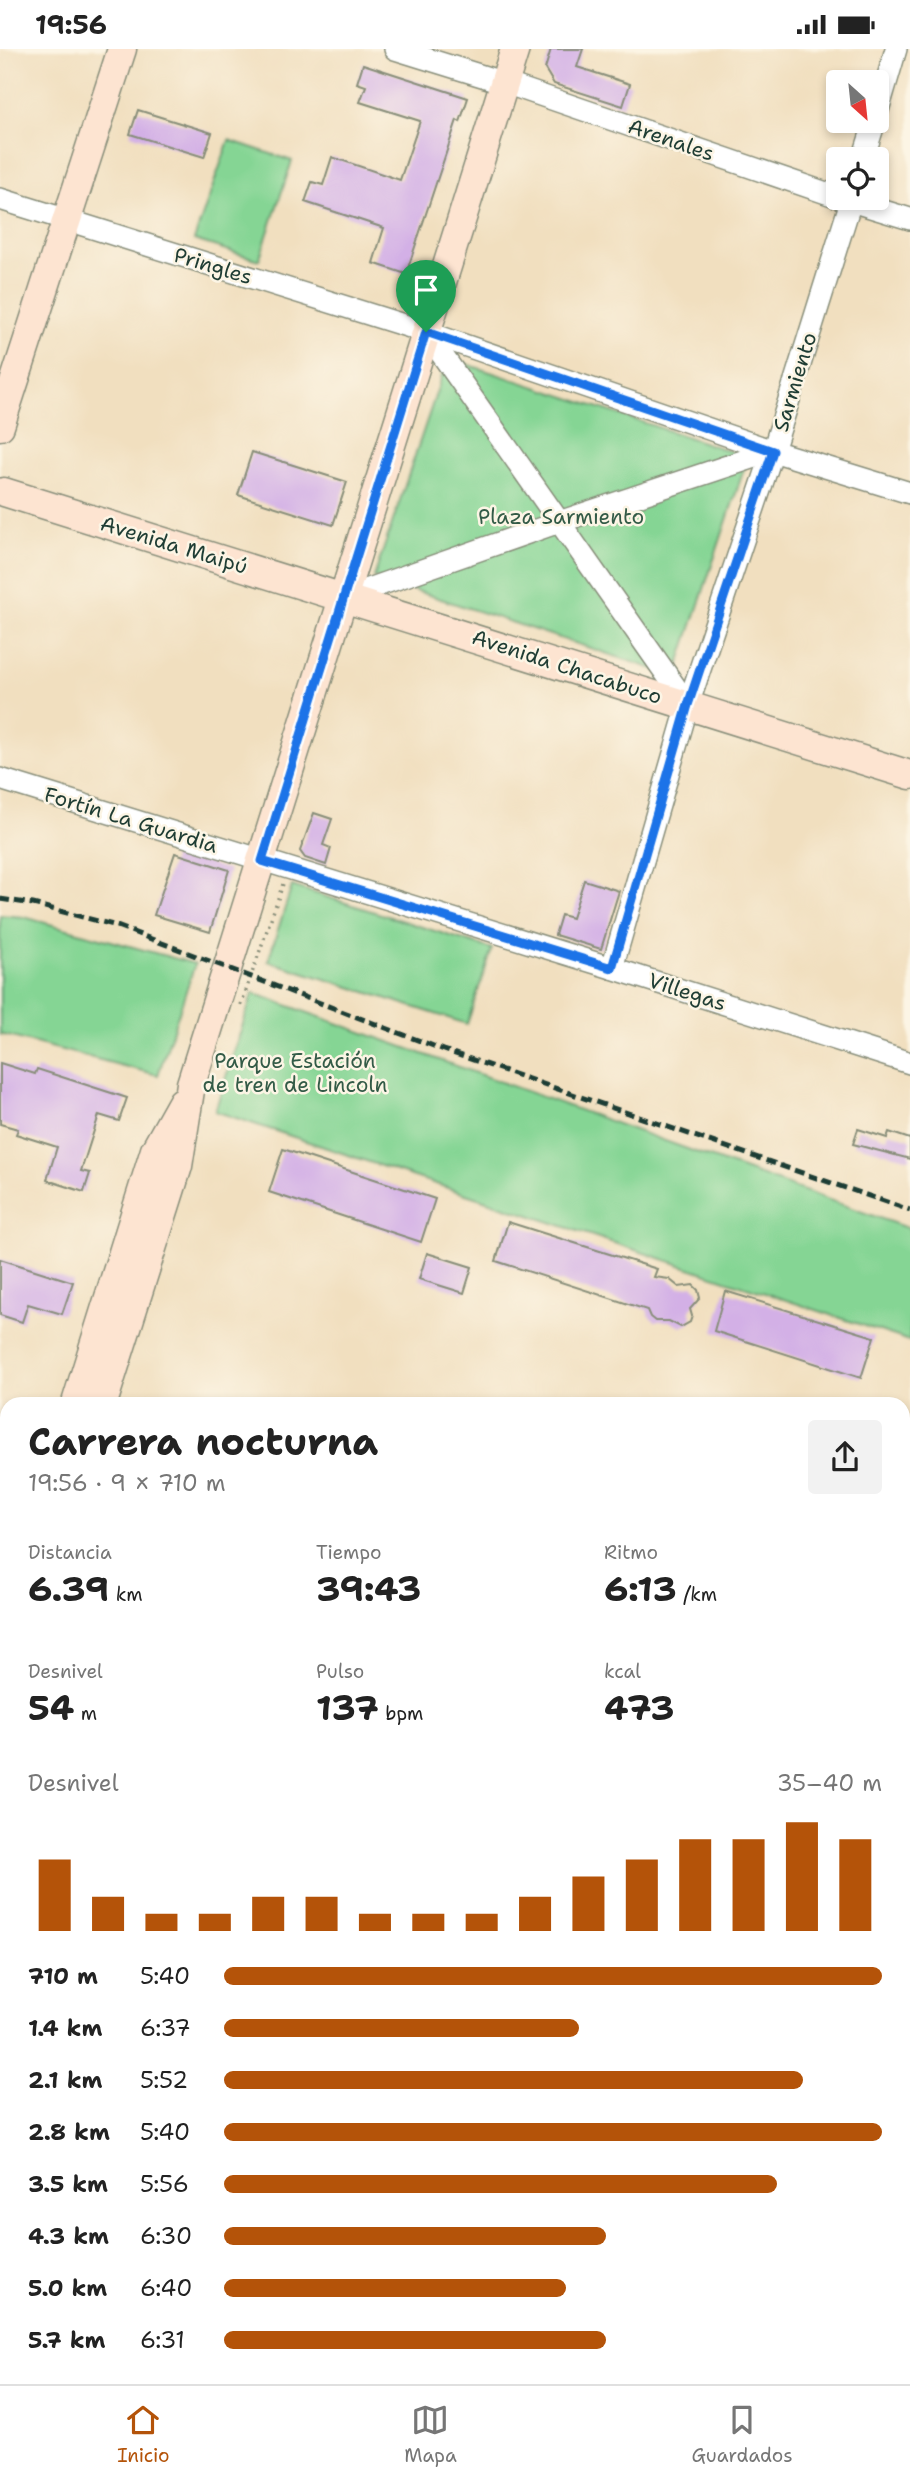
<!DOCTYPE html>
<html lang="es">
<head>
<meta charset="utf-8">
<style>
  :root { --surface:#fff; --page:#f2f2f2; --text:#222; --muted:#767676; --line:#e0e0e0; --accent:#b45309 }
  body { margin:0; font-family:"Shantell Sans",sans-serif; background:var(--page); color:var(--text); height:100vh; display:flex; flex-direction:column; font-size:26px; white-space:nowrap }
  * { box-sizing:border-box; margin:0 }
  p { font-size:23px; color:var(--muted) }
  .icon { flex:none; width:38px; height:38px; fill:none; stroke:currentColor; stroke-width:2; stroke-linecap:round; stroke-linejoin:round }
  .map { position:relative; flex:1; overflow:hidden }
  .sheet { position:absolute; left:0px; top:1348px; width:910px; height:989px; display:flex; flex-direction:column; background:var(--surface); border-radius:21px 21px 0 0; box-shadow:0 4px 10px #0003 }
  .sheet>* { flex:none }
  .needle { width:46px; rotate:153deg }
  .buttons { position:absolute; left:826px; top:21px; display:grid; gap:14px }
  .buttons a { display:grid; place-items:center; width:63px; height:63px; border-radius:7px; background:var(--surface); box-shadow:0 4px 10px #0003; font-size:35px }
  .pin { position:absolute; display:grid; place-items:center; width:60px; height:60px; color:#fff; margin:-72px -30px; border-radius:50% 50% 50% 0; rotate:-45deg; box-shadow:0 0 7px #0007 }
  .pin .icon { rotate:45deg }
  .round { display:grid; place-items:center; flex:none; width:74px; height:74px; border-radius:7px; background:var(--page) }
  .summary { display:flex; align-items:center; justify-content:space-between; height:119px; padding:0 28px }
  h1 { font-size:38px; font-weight:700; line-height:52px }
  .metrics { display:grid; grid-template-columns:repeat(3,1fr); gap:10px; height:119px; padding:7px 28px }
  .metrics div { display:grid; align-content:center }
  .metrics b { font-size:35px; font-weight:700 }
  .metrics small { font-size:19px; font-weight:400 }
  .metrics p { font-size:19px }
  .chart { height:196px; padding:14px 28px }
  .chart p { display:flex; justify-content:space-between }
  .chart svg { width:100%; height:126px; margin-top:7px; stroke:var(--accent); stroke-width:6 }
  ul { padding:0 28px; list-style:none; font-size:23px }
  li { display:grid; grid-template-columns:112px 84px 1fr; align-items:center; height:52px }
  li i { height:18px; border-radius:9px; background:var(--accent) }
  .status { display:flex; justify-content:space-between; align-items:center; height:49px; padding:0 35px; background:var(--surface); direction:ltr }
  .status svg { height:19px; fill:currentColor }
  .menu { display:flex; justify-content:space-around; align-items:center; height:98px; border-top:2px solid var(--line); background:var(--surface); font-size:19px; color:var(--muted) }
  .menu a { display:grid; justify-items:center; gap:4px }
  .menu .current { color:var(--accent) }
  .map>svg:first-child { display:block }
</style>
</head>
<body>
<div class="status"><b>19:56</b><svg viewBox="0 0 49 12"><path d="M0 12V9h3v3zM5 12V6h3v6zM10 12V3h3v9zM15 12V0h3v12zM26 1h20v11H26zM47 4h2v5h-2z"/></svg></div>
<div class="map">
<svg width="910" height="2335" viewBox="0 0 910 2335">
  <rect width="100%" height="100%" fill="#fcf5e5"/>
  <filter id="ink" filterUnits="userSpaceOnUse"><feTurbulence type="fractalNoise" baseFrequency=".0143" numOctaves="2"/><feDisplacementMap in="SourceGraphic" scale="14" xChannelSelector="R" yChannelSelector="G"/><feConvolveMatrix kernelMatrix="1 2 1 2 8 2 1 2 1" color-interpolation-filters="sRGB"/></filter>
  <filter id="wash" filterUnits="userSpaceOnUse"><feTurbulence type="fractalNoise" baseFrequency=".00686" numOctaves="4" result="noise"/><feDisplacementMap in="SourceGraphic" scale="28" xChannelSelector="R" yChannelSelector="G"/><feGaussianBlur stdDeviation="1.57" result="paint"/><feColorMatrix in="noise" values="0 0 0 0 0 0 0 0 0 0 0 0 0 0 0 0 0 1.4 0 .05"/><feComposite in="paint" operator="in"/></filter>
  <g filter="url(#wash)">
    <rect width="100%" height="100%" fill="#f1dfbf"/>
    <g fill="#85d594" stroke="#528964" stroke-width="2">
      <polygon points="229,91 292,112 259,211 194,191"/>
      <polygon points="448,309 748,408 675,627 374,528"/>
      <polygon points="292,837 492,900 467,975 268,912"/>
      <polygon points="0,866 24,868 195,915 158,1026 0,985"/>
      <polygon points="253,944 910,1180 910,1292 215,1062"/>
    </g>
    <g id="blocks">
      <g fill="#d3b0e6">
        <polygon points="551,0 583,0 577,18 630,35 623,57 554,35 545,20"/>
        <polygon points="363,15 468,49 460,73 457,71 406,225 373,214 384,179 305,153 312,133 323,136 332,108 400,131 420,72 360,53 366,37 357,34"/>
        <polygon points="138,61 212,84 204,108 130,85"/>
        <polygon points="252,403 347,433 333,476 238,446"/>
        <polygon points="314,764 332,770 323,796 331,799 326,816 305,809 300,802"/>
        <polygon points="175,804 229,821 210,883 154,866"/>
        <polygon points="584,831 619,842 601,900 555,886 561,866 572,869"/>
        <polygon points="0,1014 35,1025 37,1020 127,1049 119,1072 99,1066 81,1122 90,1124 84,1143 47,1131 57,1098 16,1085 18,1080 0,1075"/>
        <polygon points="858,1080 887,1089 889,1083 910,1090 910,1110 853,1095"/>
        <polygon points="283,1100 435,1150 421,1193 269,1143"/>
        <polygon points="508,1173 657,1220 654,1228 669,1230 679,1238 693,1236 698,1241 700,1249 690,1260 692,1267 690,1273 681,1278 669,1272 655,1272 650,1268 647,1261 496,1212"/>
        <polygon points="427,1204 472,1218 464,1244 419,1230"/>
        <polygon points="0,1210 73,1233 62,1265 28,1255 22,1273 0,1266"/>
        <polygon points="725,1242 874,1288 861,1329 714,1282"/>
      </g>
    </g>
  </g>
  <g filter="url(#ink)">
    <use href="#blocks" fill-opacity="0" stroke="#888e7a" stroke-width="2"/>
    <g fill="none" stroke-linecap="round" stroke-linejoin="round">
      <defs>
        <g id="street">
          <polyline points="395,0 505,34 838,148"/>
          <polyline points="877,65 896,0"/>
          <polyline points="863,110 875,72"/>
          <polyline points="841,149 910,170"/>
          <polyline points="0,150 426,283 773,402 910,444"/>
          <polyline points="426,283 688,656"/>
          <polyline points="345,548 559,473 773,402"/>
          <polyline points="0,730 612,919 910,1014"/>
          <polyline points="612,919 688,656 773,402 852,149"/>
          <polyline points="0,1554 7,1556"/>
          <polyline points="903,1624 910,1626"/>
        </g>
        <g id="secondary">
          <polyline points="0,377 122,0"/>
          <polyline points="4,443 910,726"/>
          <polyline points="76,1354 155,1101 182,1053"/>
          <polyline points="103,1354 178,1117 191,1035 515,0"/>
          <polyline points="0,1597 7,1576"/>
          <polyline points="0,1680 7,1658"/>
          <polyline points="0,1832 7,1834"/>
          <polyline points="903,2109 910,2111"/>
        </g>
      </defs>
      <use href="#street" stroke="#888e7a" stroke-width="24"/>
      <use href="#secondary" stroke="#888e7a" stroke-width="31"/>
      <g stroke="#888e7a" stroke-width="3.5" stroke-dasharray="2 5" stroke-linecap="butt">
        <polyline points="241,956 283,835"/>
        <polyline points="0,1784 7,1762"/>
      </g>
      <use href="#street" stroke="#fff" stroke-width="21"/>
      <use href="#secondary" stroke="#fde4d1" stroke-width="28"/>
      <polyline stroke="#1f3d34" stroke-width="5" stroke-dasharray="10 5" stroke-linecap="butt" points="0,850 33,855 117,877 444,1001 910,1161"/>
    </g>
  </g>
  <g fill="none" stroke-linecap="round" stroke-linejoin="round" filter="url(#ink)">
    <defs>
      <polygon id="route" points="426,283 773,402 688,656 612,919 262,812"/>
    </defs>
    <use href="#route" stroke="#fff" stroke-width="14"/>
    <use href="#route" stroke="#1a73e8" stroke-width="9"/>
  </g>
  <g text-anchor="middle" stroke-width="5" stroke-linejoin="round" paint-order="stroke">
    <g font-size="21" fill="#1f3d34" stroke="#fcf5e5">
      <text transform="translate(671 91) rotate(19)" y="7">Arenales</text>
      <text transform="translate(213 217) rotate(17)" y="7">Pringles</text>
      <text transform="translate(795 333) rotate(-73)" y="7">Sarmiento</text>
      <text transform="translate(174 496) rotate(17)" y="7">Avenida Maipú</text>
      <text transform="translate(567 618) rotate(18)" y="7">Avenida Chacabuco</text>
      <text transform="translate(131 771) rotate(17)" y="7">Fortín La Guardia</text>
      <text transform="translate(687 943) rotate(18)" y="7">Villegas</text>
    </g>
    <g font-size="21" fill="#335b47" stroke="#fcf5e5">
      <text x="561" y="475">Plaza Sarmiento</text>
      <text x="295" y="1019">Parque Estación<tspan x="295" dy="24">de tren de Lincoln</tspan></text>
    </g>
  </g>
</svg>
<div class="buttons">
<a><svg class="needle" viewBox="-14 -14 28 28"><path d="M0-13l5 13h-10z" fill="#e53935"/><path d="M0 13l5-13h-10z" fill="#767676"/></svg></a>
<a><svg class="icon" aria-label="locate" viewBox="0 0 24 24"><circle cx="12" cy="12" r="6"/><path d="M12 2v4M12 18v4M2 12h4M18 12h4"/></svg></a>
</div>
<div class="pin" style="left:426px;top:283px;background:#1e9e55"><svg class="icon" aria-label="arrive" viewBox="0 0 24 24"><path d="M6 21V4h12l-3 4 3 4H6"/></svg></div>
<section class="sheet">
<div class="summary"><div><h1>Carrera nocturna</h1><p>19:56 · 9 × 710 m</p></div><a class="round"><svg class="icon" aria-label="share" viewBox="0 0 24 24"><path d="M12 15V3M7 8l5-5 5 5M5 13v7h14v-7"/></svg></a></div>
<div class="metrics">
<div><p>Distancia</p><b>6.39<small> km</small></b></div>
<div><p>Tiempo</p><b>39:43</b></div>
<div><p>Ritmo</p><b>6:13<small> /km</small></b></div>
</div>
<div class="metrics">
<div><p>Desnivel</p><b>54<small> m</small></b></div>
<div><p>Pulso</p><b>137<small> bpm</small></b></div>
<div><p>kcal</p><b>473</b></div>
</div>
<div class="chart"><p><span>Desnivel</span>35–40 m</p>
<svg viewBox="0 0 160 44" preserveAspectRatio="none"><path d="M5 44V19M15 44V32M25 44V38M35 44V38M45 44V32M55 44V32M65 44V38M75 44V38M85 44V38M95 44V32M105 44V25M115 44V19M125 44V12M135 44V12M145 44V6M155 44V12"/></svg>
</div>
<ul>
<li><b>710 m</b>5:40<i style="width:100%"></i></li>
<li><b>1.4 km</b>6:37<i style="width:54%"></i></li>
<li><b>2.1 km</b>5:52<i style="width:88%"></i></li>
<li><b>2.8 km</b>5:40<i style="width:100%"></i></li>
<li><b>3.5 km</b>5:56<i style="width:84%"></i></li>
<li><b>4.3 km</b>6:30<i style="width:58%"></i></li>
<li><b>5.0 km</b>6:40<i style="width:52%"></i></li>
<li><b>5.7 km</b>6:31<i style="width:58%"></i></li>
</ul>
</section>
</div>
<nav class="menu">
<a class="current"><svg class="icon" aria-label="home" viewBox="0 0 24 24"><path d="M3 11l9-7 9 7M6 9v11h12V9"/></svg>Inicio</a>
<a><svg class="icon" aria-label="map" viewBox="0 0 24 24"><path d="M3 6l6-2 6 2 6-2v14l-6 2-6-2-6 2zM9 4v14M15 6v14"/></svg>Mapa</a>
<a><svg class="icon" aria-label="saved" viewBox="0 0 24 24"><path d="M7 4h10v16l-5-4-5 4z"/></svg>Guardados</a>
</nav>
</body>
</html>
